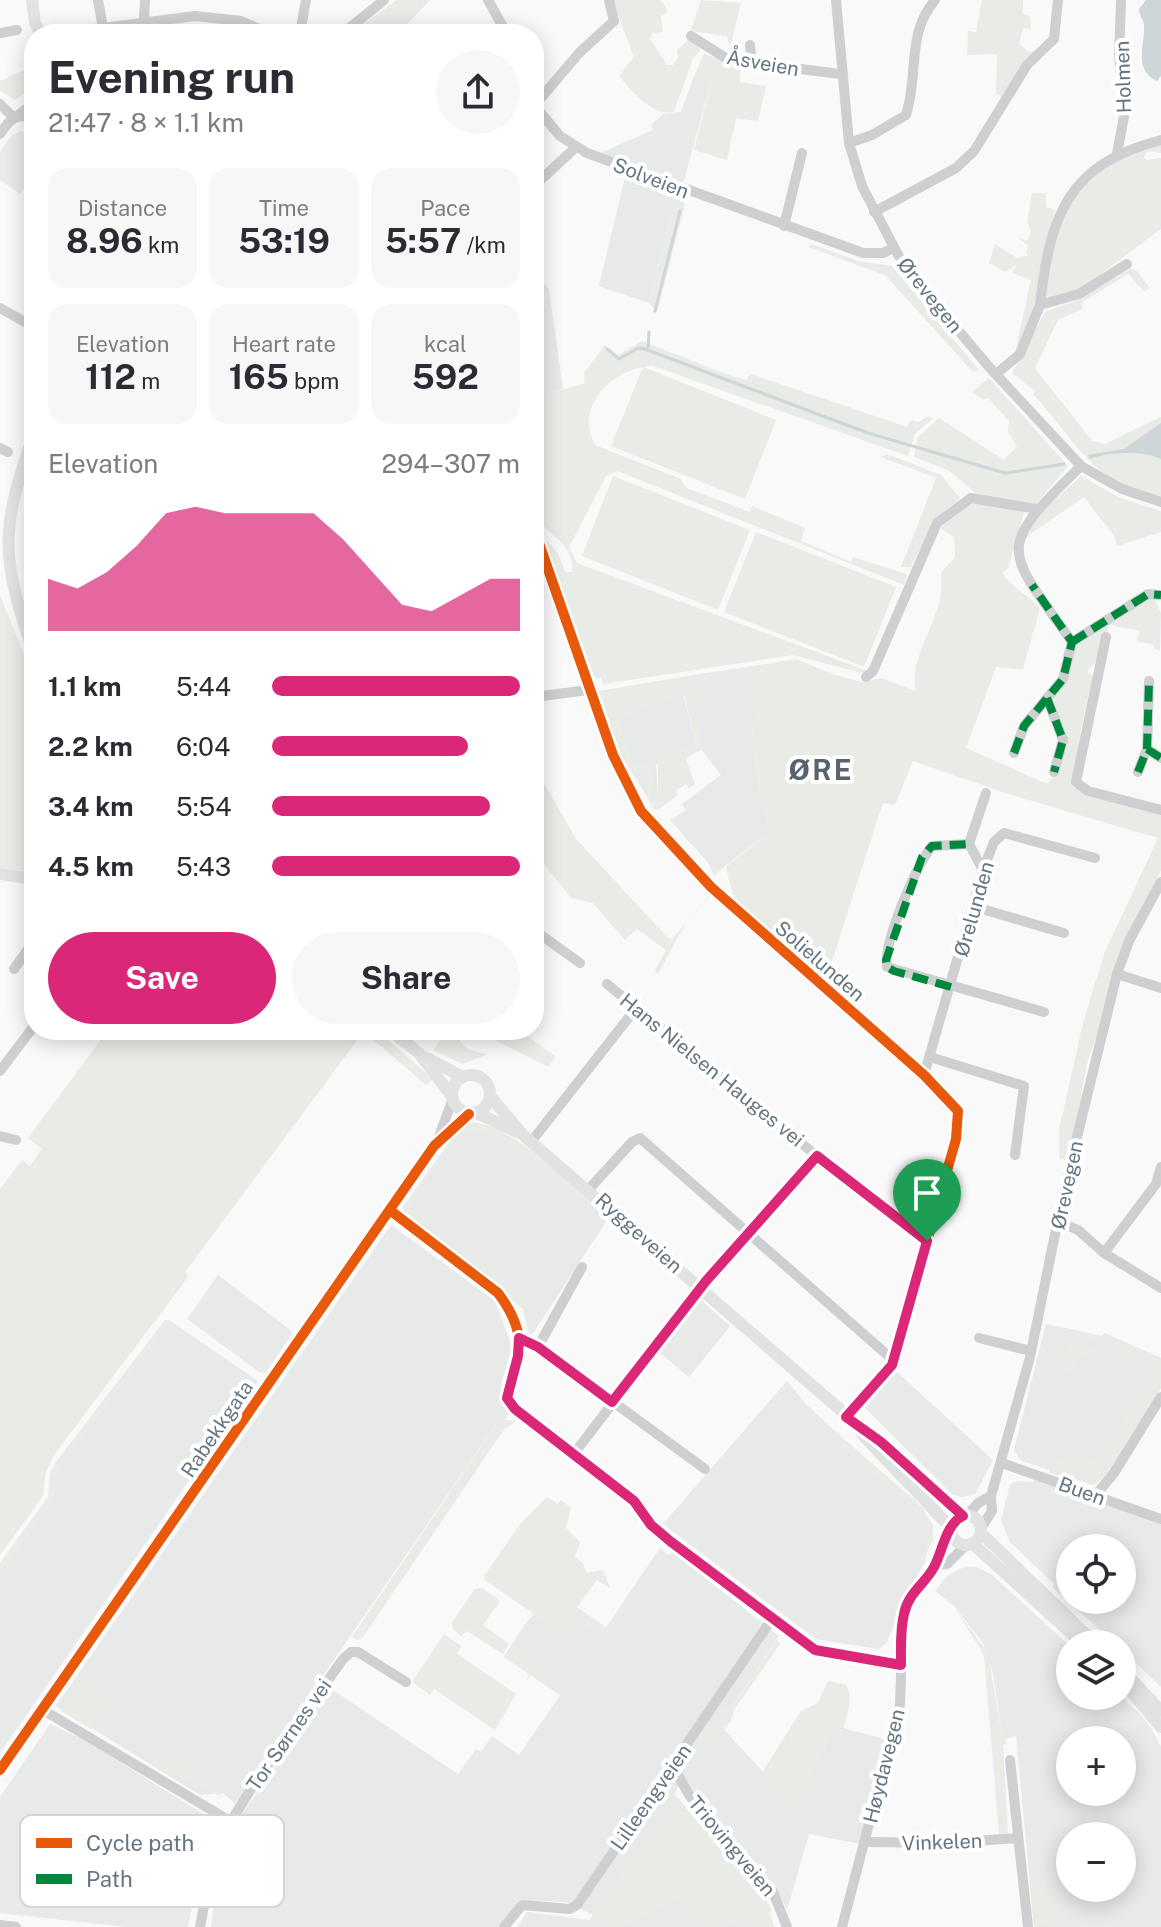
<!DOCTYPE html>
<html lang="en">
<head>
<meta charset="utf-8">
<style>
  :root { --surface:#fff; --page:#f7f7f7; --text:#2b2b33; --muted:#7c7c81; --accent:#db2777 }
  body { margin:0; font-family:"Public Sans",sans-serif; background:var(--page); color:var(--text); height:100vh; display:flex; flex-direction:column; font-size:30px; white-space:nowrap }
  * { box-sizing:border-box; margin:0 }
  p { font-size:26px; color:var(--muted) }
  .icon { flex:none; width:44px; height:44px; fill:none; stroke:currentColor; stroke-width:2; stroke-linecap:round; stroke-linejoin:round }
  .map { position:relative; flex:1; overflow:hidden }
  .panel { position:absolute; left:24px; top:24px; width:520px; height:1016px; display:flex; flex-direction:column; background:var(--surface); border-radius:32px; box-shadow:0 4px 20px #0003 }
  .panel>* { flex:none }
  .fabs { position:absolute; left:1056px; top:1534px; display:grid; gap:16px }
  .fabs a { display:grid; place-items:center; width:80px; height:80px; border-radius:50%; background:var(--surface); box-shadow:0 4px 20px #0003; font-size:40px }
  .pin { position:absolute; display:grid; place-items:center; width:68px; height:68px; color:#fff; margin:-82px -34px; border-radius:50% 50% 50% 0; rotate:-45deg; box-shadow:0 0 8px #0007 }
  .pin .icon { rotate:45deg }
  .round { display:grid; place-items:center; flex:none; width:84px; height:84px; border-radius:42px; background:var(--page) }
  .head { display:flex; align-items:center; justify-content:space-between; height:136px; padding:0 24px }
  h1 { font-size:44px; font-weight:700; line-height:60px }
  .figures { display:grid; grid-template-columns:repeat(3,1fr); gap:12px; height:136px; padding:8px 24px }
  .figures div { display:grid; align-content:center; border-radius:20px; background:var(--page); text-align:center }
  .figures b { font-size:34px; font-weight:700 }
  .figures small { font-size:22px; font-weight:400 }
  .figures p { font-size:22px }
  .chart { height:224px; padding:16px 24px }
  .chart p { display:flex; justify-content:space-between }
  .chart svg { width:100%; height:144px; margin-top:8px; fill:var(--accent); opacity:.7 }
  .action { display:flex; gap:16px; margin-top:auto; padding:16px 24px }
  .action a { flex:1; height:92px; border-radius:48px; background:var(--accent); color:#fff; font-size:32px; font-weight:700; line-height:92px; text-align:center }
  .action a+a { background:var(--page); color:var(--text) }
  ul { padding:0 24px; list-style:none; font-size:26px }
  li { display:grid; grid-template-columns:128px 96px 1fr; align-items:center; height:60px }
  li i { height:20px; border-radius:10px; background:var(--accent) }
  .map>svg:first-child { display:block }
</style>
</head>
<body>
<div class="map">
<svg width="1161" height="1927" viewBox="0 0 1161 1927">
  <rect width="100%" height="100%" fill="#f9f9f9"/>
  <g fill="#e8e9e9" fill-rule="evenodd">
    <polygon points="694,76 711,82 683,184 600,153 653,130 651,125 663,114 681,112"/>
    <polygon points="21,131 34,137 34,173 20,194 0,180 0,152 12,135"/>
    <polygon points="625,177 676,197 649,303 599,286"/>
    <polygon points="534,273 549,289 563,389 534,398"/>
    <polygon points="760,665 760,707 752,731 761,801 770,831 714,875 709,864 670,820 686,810 682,804 721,775 700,748 693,675"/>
    <polygon points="683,694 696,743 656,765 658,796 651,806 648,798 653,782 646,764 633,768 617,718"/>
    <polygon points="474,1123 512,1138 604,1212 605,1223 530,1338 523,1309 404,1213 403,1207 457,1132"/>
    <polygon points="391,1225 495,1301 511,1344 511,1365 504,1396 507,1408 235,1804 223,1793 200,1795 56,1706"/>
    <polygon points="218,1275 293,1332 266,1373 259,1372 187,1319"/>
    <polygon points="701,1300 730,1326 689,1377 659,1352"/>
    <polygon points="169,1320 258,1381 0,1753 0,1571 55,1496 55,1472"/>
    <polygon points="1046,1324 1102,1336 1104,1333 1161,1358 1161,1388 1099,1482 1093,1485 1020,1460 1014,1450"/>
    <polygon points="897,1372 993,1460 975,1494 962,1497 952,1494 864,1407"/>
    <polygon points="787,1381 806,1404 886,1479 914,1499 933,1525 933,1540 924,1557 926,1560 905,1597 887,1642 879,1649 816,1639 663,1524"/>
    <path d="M1034 1479 1161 1523V1687L1122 1649V1644H1116L1052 1587 1054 1584 1010 1542 1001 1520 1010 1484 1017 1481 1033 1482ZM1070 1548H1122V1600H1070Z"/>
    <polygon points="660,1548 668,1555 672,1552 779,1636 720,1725 797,1809 819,1752 824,1752 828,1733 841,1736 843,1728 888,1740 860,1844 809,1834 787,1910 775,1888 682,1781 677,1789 674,1794 766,1899 774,1927 517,1927 527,1912 589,1920 593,1915 566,1902 519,1900 499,1927 211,1927 220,1858 228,1834 330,1688 458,1774 476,1749 481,1752 492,1736 519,1755 560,1695 504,1657 525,1624 534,1614 564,1634 575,1619 601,1635"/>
    <path d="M964 1567H977L992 1575 1070 1646V1696L1122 1695 1161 1746V1927H1034L1016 1736 1005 1739 1001 1731 993 1673 983 1643 955 1607 935 1591 948 1575ZM1070 1740H1122V1792H1070ZM1070 1836H1122V1888H1070Z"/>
    <polygon points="50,1724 86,1741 216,1822 216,1835 200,1866 188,1927 127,1927 0,1913 0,1797"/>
  </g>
  <g fill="#e8ebe6">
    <polygon points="397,0 430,0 398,34 350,34"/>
    <path d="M612 0H661L668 12 661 16 663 32 652 33 650 39 667 65H673L678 58 677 50 689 39 701 49 693 58 674 112C651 116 633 92 619 76L634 57Z"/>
    <polygon points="701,0 741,3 730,47 727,36 691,31"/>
    <polygon points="982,0 1023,0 1023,14 1030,16 1031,29 1023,28 1019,44 1029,52 1036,51 1005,100 996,93 997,54 967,55 968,31 976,32"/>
    <polygon points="704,54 741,65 740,82 766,86 758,121 736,118 727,160 694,150 711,83 694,76"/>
    <polygon points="34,66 34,87 15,100 0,90 0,81"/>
    <path d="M1161 142V153L1148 151 1144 157 1146 160 1161 158V229L1078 291 1045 299C1053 247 1059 194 1109 163 1124 154 1144 149 1161 142Z"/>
    <polygon points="1032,193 1046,193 1046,207 1055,210 1036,305 1015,353 1031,280 1012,273 1017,264 1005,272 989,263 995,244 1017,258 1029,255 1026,253 1028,246 1018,237 1027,241 1031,231 1027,222"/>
    <polygon points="676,197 686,200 657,312 649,303"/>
    <polygon points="812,244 858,261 892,266 979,370 973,372 885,275 808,247"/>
    <path d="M1130 269 1137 271 1150 288 1144 291 1128 274 1083 302 1082 309 1058 320 1035 368 1092 441 1105 444 1161 417V497C1094 487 1074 438 1033 394L1035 391 1012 373 1045 312 1080 299Z"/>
    <path d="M642 341 731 376 746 380 750 374 757 376 907 427 911 420 918 422 929 416 932 419 915 434 908 456 653 366C614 366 573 407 595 445L681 479 686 488 750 512 752 506 805 528 801 541 851 562 853 557 907 574 904 585 617 471 606 476 569 547 577 563 868 671 865 674 793 655 603 684 601 678H595L543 537 558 553 565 572H572C576 542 542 534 534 511V398L585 383 584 373 605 345 618 355Z"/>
    <polygon points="643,367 776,420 745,499 611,446"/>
    <polygon points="989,378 1068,466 1036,504 977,494 948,470 914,457 918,437 939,418 1004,460 1017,446 1008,432 1009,421 988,398 983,400 972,392"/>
    <polygon points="887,454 941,475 960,498 933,523 911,567 901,567 936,478 881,457"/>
    <polygon points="613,476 750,530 718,610 582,556"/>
    <polygon points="1081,476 1120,498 1161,511 1161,532 1117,546 1115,537 1084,497 1026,537 1040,513"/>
    <path d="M980 502 1025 510 1008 568 1002 573C1013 589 1027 594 1040 608L1023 669 996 667 966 748 1047 784C1073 758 1062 728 1053 697L1064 682 1076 646 1153 596 1161 613 1160 651 1154 649V645L1137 641 1139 631 1109 625 1098 659 1087 671 1093 676 1080 733 1072 787 1161 812V870L1117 958 1104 1016 1088 1060 1081 1094 1082 1108 1065 1160 1059 1158V1130L1083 1023 1104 954 1158 838 1008 794 913 761 895 805 883 803 830 967 802 952 791 951 768 931 733 895 726 867 770 831 761 801 752 731 760 707V665L796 659 835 675 863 682 881 678 915 691C909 651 947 616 941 573L955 557 954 537 940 528 966 506Z"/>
    <polygon points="756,532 896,587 864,667 724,612"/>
    <polygon points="0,595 27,662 34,668 34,872 0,868"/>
    <polygon points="693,675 701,750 686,758 695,784 689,788 686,784 676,790 678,795 658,810 652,808 658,796 658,757 696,742 684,695 617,718 633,768 646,764 653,782 648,798 621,755 599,691"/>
    <polygon points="542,780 576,839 668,938 672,939 710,895 710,896 685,924 658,974 655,970 666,950 637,929 625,940 593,903 571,898 540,859 534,862 534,782"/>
    <polygon points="108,1030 364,1031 186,1271 188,1277 54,1455 46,1472 43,1496 0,1555 0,1189 22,1160 30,1166 42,1149 28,1138"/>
    <polygon points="448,1030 459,1030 462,1033 460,1042 469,1050 488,1054 463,1064 433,1050"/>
    <polygon points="474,1030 519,1030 555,1056 549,1067"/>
    <polygon points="371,1032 380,1033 433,1079 426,1085 368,1035"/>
    <path d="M470 1123C507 1119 575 1189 604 1212L605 1223H602L599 1213C567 1192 496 1112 463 1136 443 1151 424 1184 410 1204L430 1221 424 1226 407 1216 403 1207 457 1132Z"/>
    <polygon points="465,1250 532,1304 528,1309 523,1309 460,1256"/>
    <polygon points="165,1320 169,1320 55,1472 55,1496 0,1571 0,1563 48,1497 50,1473 56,1462"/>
    <polygon points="1060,1327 1102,1336 1104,1333 1161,1358 1161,1388 1114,1466 1096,1484 1049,1473 1049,1459 1071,1457 1081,1464 1086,1456 1093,1460 1124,1423 1121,1421 1154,1373 1126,1354"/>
    <polygon points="1069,1340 1096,1349 1102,1361 1080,1355 1075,1373 1060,1370"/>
    <polygon points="507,1408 510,1411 505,1420 516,1421 503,1431 363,1637 357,1640 352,1637"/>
    <path d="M835 1431 924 1509 933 1533 924 1563 919 1564V1560C950 1508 900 1497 867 1471 854 1461 841 1448 829 1437Z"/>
    <polygon points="547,1497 558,1504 561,1500 571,1508 566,1528 580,1542 575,1557 583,1564 586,1573 603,1570 610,1588 597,1580 577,1607 606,1627 601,1635 575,1619 564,1635 485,1580 484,1576 521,1523"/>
    <polygon points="482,1588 500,1601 483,1625 509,1644 503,1654 467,1631 461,1636 453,1629 452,1622 475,1589"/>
    <polygon points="954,1607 988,1653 1001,1731 1008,1744 1003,1745 1008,1834 999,1835 984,1655"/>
    <polygon points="444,1634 461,1646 457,1654 516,1694 495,1730 434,1689 430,1695 412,1682"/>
    <polygon points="777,1639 780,1644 734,1710 731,1721 696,1765 693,1763 722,1722 714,1717 721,1706 729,1712 750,1681 742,1676 748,1667 756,1672"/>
    <polygon points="511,1646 553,1673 546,1685 531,1675 527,1681 529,1674 504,1657"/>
    <polygon points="85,1675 107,1689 101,1699 108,1703 91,1729 61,1711"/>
    <path d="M828 1681 846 1685C855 1699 845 1721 841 1736L828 1733 824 1753 819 1752 797 1810 763 1771 801 1711 818 1703Z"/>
    <path d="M1126 1703C1139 1708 1161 1738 1161 1753L1142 1725 1033 1736 1032 1733 1138 1718Z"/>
    <polygon points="85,1746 216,1835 200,1865 180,1863 194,1824"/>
    <path d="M157 1747 214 1787 222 1793 220 1796C194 1780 173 1779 148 1761Z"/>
    <polygon points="671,1801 703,1826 766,1899 771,1910 770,1927 757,1927 740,1919 727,1927 706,1927 681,1897 623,1927 613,1927 593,1915"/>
    <polygon points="1046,1879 1050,1924 1034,1927 1030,1886 1033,1881"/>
  </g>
  <g fill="#ced6d9">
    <path d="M1146 0H1161V76L1157 81C1134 70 1144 48 1144 28 1145 20 1139 17 1139 9Z"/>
    <path d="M1161 423V459C1143 450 1108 452 1089 459L1088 455 1124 449Z"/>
  </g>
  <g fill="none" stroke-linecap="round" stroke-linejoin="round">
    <g stroke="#ced6d9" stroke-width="3">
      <polyline points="655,311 680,211"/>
      <polyline points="648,348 649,332"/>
      <polyline points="607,349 619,359 638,348 645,349 868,433 991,469 1006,473 1064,464"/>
    </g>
    <g stroke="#cecfd0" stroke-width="10">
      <polyline points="98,0 103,28"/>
      <polyline points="488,0 507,34"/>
      <polyline points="836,0 849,143 862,186 904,266 990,368 1081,466 1122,489 1161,502"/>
      <polyline points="0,33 17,30"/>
      <polyline points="56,34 195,16 241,21 271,34"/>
      <polyline points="143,34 145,0"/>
      <polyline points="300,34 306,0"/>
      <polyline points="342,34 384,0"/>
      <polyline points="691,36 729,60 840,74"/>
      <polyline points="750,45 752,64"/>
      <polyline points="0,104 13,117"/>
      <polyline points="534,105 560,136 587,153 863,253 883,253 893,248"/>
      <polyline points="534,106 580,52 614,21 609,0"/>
      <polyline points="15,117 34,115"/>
      <polyline points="0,134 8,123 34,103"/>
      <path d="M849 143 872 135 906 115C919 75 906 34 935 0"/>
      <polyline points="1117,154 1125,111 1119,58 1121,0"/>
      <polyline points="534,186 575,148"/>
      <polyline points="874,212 956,168 974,151 1027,65 1054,39 1058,0"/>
      <polyline points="784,226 802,153"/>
      <path d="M1040 305C1050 216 1067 164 1161 140"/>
      <polyline points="0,308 34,327"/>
      <polyline points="996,374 1020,354 1040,305 1079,294 1127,264"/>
      <polyline points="0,448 8,452"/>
      <polyline points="534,529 613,755 641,811 711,887 924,1075 958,1111 956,1139 892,1365 846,1417"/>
      <polyline points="1106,637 1076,782 1088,791 1161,810"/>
      <polyline points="1072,642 1148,594 1161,595"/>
      <polyline points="866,677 873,671 937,523 971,498 1037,509"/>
      <polyline points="534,697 588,690"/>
      <polyline points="1047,698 1063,740 1054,772"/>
      <polyline points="1147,749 1161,758"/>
      <path d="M1014 753 1024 726 1063 679 1072 642C1006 548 993 551 1081 466"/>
      <polyline points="1138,772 1147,749 1149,681"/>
      <path d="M969 844 932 846C916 865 883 943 887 967L1044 1012"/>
      <polyline points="983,870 969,844 986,793"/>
      <polyline points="975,907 1064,933"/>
      <polyline points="534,930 580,963"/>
      <polyline points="14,969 34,941"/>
      <polyline points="1117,974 1161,988"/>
      <polyline points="607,984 817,1156 927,1241"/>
      <polyline points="930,1057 1024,1086 1015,1155"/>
      <polyline points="0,1071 34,1026"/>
      <polyline points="924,1075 983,870 994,842 1004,833 1095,858"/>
      <polyline points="0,1136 16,1140"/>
      <polyline points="439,1137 452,1101"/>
      <polyline points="531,1142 637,1007"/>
      <polyline points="589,1189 632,1142 640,1138 893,1360"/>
      <path d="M391 1211 498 1293C510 1309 520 1327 519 1347 518 1369 498 1391 515 1409L634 1501 651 1525 670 1541 815 1650 901 1665"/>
      <polyline points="1059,1222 1078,1230 1104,1253 1161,1288"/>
      <polyline points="1104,1253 1156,1184 1161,1167"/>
      <polyline points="519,1338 538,1347 705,1469"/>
      <polyline points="979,1338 1031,1351"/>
      <polyline points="538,1347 582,1267"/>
      <polyline points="573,1455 706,1281 817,1156"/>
      <polyline points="1002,1463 1161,1519"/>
      <polyline points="1095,1496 1114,1473 1161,1397"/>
      <polyline points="968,1515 978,1503 991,1496"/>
      <polyline points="981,1528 992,1511 991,1496 1030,1357 1064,1190 1117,974 1129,941 1161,882"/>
      <polyline points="936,1565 947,1564 965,1546"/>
      <polyline points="43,1710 230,1821"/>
      <polyline points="1010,1760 1028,1927"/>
      <polyline points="673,1766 689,1795 773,1892 787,1927"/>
      <polyline points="0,1770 434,1146 469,1114"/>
      <polyline points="866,1842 947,1843 1018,1838"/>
      <polyline points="0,1925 16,1927"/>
      <polyline points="200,1927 215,1847 251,1789 343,1659 351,1652 358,1652 406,1682"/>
      <polyline points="504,1927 522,1905 570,1909 577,1905 772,1619"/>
      <polyline points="842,1927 900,1705 903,1615 919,1583 936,1565 936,1557 951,1532"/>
    </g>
    <g stroke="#e1e2e2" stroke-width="12">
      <polyline points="32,0 35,23 41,34"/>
      <path d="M34 433C0 533 0 553 34 654"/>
      <polyline points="0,874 34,879"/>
      <polyline points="390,1030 419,1053 451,1095"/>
      <polyline points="427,1058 463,1077"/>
      <circle cx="471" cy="1094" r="19"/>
      <polyline points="490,1096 523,1135 963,1516"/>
      <polyline points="477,1113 517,1132"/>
      <polyline points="862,1434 951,1528"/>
      <circle cx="966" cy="1530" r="15"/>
      <polyline points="981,1533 1096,1644"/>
      <polyline points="973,1544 1083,1644"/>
      <polyline points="1122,1669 1161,1711"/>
      <polyline points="1122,1681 1161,1727"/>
    </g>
    <g stroke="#00873e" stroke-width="8" stroke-dasharray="16 8" stroke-linecap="butt">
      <polyline points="1072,642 1148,594 1161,595"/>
      <polyline points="1047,698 1063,740 1054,772"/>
      <polyline points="1147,749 1161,758"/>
      <polyline points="1014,753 1024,726 1063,679 1072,642 1032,585"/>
      <polyline points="1138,772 1147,749 1149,681"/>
      <polyline points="951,987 894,971 887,967 886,960 922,857 932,846 969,844"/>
    </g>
    <defs>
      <g id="cycleway">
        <polyline points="534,529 613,755 641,811 711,887 924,1075 958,1111 956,1139 892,1365 846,1417"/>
        <path d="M391 1211 498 1293C510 1309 520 1327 519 1347 518 1369 498 1391 515 1409L634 1501 651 1525 670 1541 815 1650 901 1665"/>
        <polyline points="0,1770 434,1146 469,1114"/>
      </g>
    </defs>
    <use href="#cycleway" stroke="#fff" stroke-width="15"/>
    <use href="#cycleway" stroke="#e8590c" stroke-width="10"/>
  </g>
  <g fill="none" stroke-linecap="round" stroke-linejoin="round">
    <defs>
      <path id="route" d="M817 1156 927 1241 892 1365 846 1417 881 1442 963 1516C946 1523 942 1553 934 1567 925 1584 908 1593 904 1614 900 1630 901 1648 901 1665L815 1650 670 1541 651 1525 634 1501 515 1409 507 1398 518 1356 519 1338 538 1347 612 1402 706 1281Z"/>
    </defs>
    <use href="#route" stroke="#fff" stroke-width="16"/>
    <use href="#route" stroke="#db2777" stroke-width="10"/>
  </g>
  <g text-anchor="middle" stroke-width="8" stroke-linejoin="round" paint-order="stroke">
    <g font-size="20" fill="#657683" stroke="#fff">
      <text transform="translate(763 63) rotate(10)" y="7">Åsveien</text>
      <text transform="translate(1123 77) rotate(-92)" y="7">Holmen</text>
      <text transform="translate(651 178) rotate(21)" y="7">Solveien</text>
      <text transform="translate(930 295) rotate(51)" y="7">Ørevegen</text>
      <text transform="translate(974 909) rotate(-74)" y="7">Ørelunden</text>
      <text transform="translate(820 961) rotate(41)" y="7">Solielunden</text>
      <text transform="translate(712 1070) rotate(39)" y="7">Hans Nielsen Hauges vei</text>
      <text transform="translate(1067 1185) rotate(-78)" y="7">Ørevegen</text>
      <text transform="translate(639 1233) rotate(42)" y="7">Ryggeveien</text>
      <text transform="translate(217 1429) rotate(-56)" y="7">Rabekkgata</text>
      <text transform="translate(1082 1491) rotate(20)" y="7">Buen</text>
      <text transform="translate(289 1735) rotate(-55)" y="7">Tor Sørnes vei</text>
      <text transform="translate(884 1766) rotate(-76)" y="7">Høydavegen</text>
      <text transform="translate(651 1797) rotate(-55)" y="7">Lilleengveien</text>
      <text transform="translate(942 1842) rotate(-2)" y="7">Vinkelen</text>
      <text transform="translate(732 1846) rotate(50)" y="7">Triovingveien</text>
    </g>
    <g font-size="28" font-weight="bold" letter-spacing="2" fill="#57646e" stroke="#fff">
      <text x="821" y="780">ØRE</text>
    </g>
  </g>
  <rect x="20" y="1815" width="264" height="92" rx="12" fill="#fff" stroke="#d1d6da" stroke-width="2"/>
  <rect x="36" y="1838" width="36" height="10" fill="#e8590c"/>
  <rect x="36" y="1874" width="36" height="10" fill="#00873e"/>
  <g font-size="22" fill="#657683">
    <text x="86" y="1851">Cycle path</text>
    <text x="86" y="1887">Path</text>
  </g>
</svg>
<div class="fabs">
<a><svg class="icon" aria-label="locate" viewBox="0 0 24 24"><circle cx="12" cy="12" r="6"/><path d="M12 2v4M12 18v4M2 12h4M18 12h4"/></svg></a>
<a><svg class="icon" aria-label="layers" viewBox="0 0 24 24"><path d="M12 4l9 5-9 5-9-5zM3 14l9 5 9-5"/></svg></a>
<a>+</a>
<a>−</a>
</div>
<div class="pin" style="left:927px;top:1241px;background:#1e9e55"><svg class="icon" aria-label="arrive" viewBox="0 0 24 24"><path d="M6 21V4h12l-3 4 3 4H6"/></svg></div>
<section class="panel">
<div class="head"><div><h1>Evening run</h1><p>21:47 · 8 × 1.1 km</p></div><a class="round"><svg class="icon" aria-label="share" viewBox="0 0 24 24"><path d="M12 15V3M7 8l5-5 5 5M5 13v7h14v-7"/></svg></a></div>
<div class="figures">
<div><p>Distance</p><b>8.96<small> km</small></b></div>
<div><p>Time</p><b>53:19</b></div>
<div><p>Pace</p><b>5:57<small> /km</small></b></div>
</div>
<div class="figures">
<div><p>Elevation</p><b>112<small> m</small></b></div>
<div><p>Heart rate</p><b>165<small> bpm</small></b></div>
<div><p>kcal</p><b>592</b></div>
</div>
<div class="chart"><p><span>Elevation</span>294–307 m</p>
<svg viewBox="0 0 160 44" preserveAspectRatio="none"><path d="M0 44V28L10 31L20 26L30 18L40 8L50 6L60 8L70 8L80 8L90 8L100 16L110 26L120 36L130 38L140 33L150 28L160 28V44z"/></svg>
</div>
<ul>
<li><b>1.1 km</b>5:44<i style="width:100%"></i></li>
<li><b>2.2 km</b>6:04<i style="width:79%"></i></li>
<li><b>3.4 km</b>5:54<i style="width:88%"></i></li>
<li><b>4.5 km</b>5:43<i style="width:100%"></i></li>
</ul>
<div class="action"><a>Save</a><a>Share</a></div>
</section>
</div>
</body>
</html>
